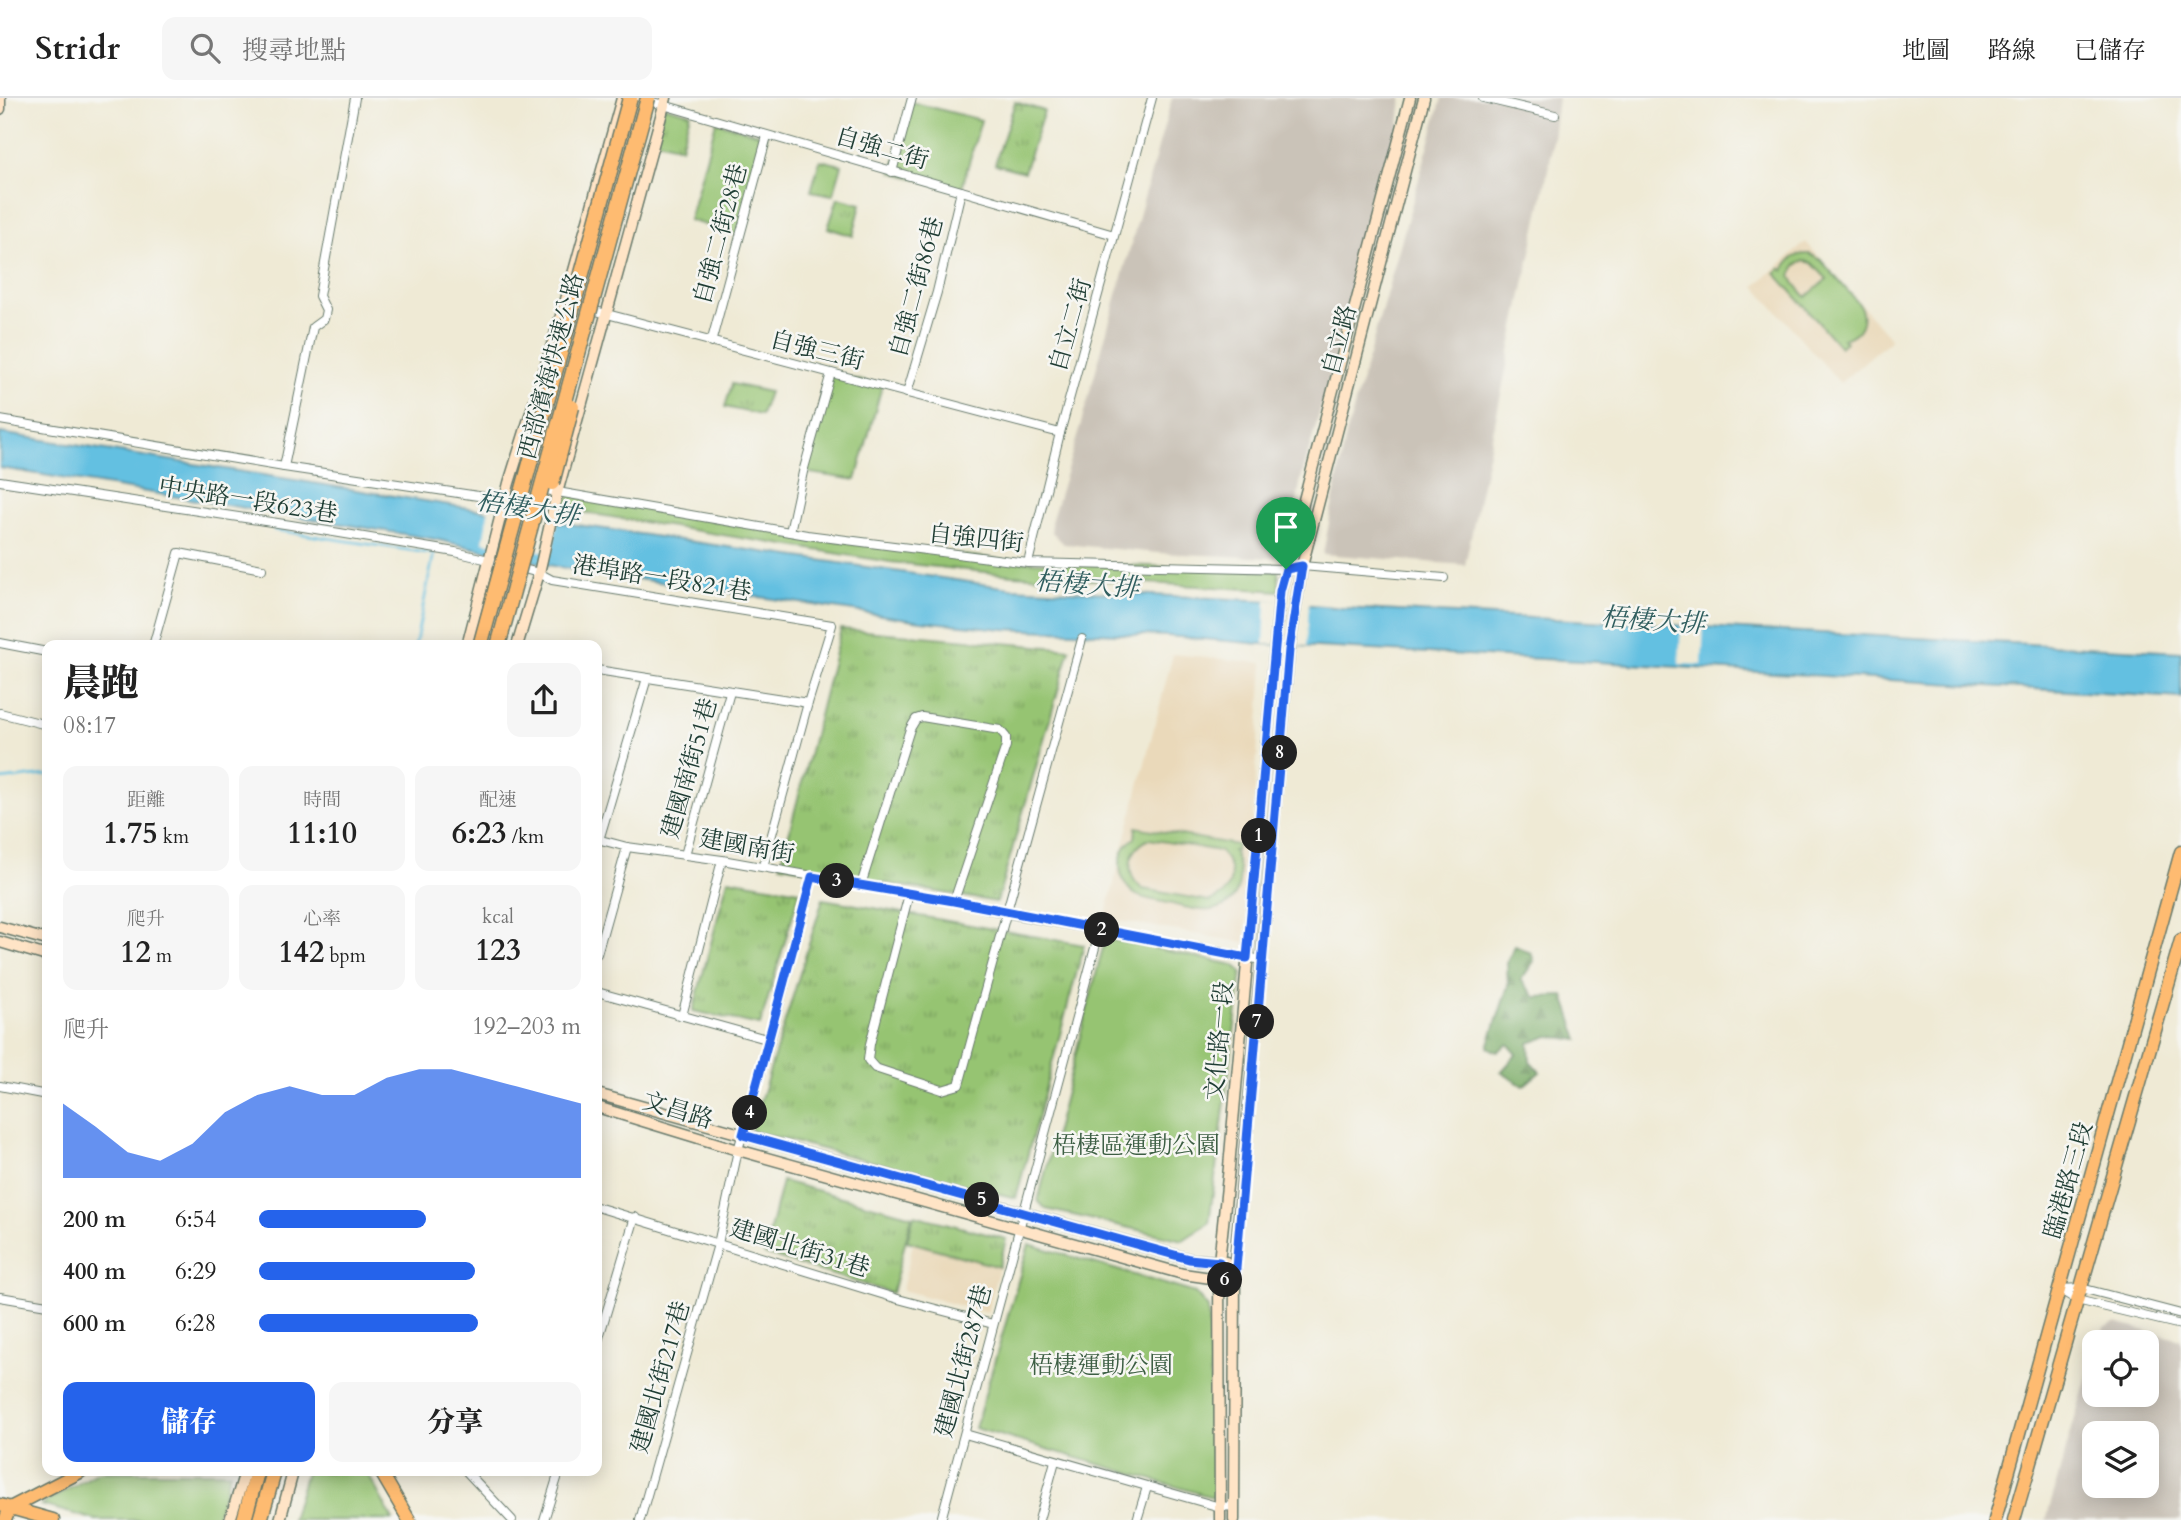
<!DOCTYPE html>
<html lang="zh-TW">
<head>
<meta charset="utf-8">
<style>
  :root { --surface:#fff; --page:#f6f6f6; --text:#222; --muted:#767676; --line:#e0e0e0; --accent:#2563eb }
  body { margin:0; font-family:Cardo,"Noto Serif TC",serif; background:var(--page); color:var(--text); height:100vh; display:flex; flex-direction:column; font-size:26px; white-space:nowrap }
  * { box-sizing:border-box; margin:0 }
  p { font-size:23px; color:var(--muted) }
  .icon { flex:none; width:38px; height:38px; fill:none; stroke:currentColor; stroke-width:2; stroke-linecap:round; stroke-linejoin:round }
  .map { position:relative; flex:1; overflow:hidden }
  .details { position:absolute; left:42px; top:542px; width:560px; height:836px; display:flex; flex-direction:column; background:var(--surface); border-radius:14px; box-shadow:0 4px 18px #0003 }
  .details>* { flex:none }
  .buttons { position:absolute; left:2082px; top:1232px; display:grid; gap:14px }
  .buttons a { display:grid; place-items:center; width:77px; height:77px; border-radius:14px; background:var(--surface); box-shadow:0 4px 18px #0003; font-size:35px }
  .pin { position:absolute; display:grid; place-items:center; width:60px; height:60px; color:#fff; margin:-72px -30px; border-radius:50% 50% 50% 0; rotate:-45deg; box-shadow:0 0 7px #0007 }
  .pin .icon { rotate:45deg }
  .km { position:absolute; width:35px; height:35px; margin:-18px; border-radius:50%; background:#222; color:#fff; font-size:19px; line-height:35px; text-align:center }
  .round { display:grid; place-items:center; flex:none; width:74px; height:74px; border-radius:14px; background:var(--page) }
  .summary { display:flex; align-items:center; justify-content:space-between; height:119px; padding:0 21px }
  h1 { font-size:38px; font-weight:800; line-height:52px }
  .stats { display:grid; grid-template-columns:repeat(3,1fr); gap:10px; height:119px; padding:7px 21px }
  .stats div { display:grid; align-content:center; border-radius:14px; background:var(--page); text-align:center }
  .stats b { font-size:30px; font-weight:800 }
  .stats small { font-size:19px; font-weight:400 }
  .stats p { font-size:19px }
  .chart { height:196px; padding:14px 21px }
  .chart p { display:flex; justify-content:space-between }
  .chart svg { width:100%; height:126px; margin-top:7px; fill:var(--accent); opacity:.7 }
  .button { display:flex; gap:14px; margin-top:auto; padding:14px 21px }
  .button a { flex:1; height:80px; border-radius:14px; background:var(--accent); color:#fff; font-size:28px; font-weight:800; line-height:80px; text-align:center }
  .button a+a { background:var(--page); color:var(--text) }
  ul { padding:0 21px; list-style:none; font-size:23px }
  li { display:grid; grid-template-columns:112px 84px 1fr; align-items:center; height:52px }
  li i { height:18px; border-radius:9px; background:var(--accent) }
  header { display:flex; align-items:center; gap:42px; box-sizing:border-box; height:98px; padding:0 35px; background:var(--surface); border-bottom:2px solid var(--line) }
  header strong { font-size:33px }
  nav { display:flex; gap:38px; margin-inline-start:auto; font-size:24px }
  .search { width:490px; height:63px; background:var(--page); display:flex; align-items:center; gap:18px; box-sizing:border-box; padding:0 24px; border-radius:14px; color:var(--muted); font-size:26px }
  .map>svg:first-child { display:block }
</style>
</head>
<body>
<header>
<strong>Stridr</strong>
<div class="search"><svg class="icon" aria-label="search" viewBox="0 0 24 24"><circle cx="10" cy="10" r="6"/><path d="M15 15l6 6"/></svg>搜尋地點</div>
<nav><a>地圖</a><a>路線</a><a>已儲存</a></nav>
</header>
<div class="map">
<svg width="2181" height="1422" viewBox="0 0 2181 1422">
  <defs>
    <pattern id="grass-tufts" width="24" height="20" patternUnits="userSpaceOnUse" patternTransform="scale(1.75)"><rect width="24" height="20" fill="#96c472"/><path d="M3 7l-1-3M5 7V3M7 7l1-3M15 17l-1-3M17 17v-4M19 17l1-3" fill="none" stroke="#7aa05e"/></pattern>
    <pattern id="forest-firs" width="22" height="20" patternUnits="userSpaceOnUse" patternTransform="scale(1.75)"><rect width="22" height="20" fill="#78aa64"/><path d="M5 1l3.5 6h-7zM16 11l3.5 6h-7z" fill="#628c53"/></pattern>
  </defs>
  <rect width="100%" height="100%" fill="#f6f6f2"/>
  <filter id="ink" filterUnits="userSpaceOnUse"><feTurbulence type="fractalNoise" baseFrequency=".0143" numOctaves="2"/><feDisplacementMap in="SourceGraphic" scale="14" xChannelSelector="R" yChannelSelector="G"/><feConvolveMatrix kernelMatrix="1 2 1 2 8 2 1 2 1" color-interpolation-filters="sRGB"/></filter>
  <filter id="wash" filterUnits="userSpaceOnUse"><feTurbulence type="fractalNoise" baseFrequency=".00686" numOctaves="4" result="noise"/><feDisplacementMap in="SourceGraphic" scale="28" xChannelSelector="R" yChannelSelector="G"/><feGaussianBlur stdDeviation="1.57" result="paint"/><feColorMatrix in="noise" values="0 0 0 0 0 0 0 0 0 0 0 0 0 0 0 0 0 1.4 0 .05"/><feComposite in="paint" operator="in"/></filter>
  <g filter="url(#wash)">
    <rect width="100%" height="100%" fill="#efead5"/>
    <g fill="#ead9ba">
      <polygon points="1806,144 1891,241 1840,285 1755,188"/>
      <polygon points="1173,556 1263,565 1245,845 1105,820"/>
      <polygon points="913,1145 999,1169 987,1215 902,1192"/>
    </g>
    <g fill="#cac3b8" fill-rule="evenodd">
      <polygon points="1172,0 1402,0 1399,27 1300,385 1290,444 1275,460 1158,455 1064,446 1052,434 1051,424 1080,329"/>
      <polygon points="1442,0 1558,0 1550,63 1465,467 1323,456 1346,338"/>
      <path d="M2115 1225 2181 1242V1422H2046L2095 1250V1297H2147V1244H2096L2105 1229ZM2147 1335V1388H2095V1335Z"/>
    </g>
    <g fill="url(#grass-tufts)" stroke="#5a8053" stroke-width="2">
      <polygon points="1015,4 1044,13 1024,74 995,66"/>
      <polygon points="664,8 690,15 681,49 654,42"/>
      <polygon points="820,62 842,67 833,97 811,93"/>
      <polygon points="838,100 861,106 853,138 828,130"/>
      <polygon points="732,286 769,294 761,317 725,309"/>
      <polygon points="841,531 1070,551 997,804 781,767"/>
      <polygon points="728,781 800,793 760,927 693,913"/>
      <polygon points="823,801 1084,847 1016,1100 751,1033"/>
      <polygon points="782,1083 912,1118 892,1195 764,1156"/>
      <polygon points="914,1117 1006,1141 999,1169 907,1143"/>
    </g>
    <polygon fill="url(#forest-firs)" stroke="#4c744c" stroke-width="2" points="1515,848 1531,855 1534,863 1521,882 1535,899 1564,898 1579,942 1549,938 1529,945 1530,963 1540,974 1523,988 1501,974 1517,956 1508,946 1497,954 1488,949 1508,888 1507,864"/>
    <g fill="#96c472" stroke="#5a8053" stroke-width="2" fill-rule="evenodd">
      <polygon points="911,4 981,22 961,93 892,74"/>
      <polygon points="716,24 767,38 739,137 689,122"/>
      <path d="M1810 156 1821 162 1859 206C1867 222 1861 237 1843 241L1846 244 1840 249 1775 175 1780 170 1784 173C1788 161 1797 155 1810 156ZM1804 163 1812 165 1827 181 1806 199 1795 186 1791 178 1796 167Z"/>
      <polygon points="831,275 882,288 856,382 803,374"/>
      <polygon points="569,397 801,438 1013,463 1278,473 1280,493 1013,477 890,464 562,411"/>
      <path d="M1136 729 1237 747 1236 753H1233C1245 775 1242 808 1211 812 1196 814 1178 807 1163 804 1154 802 1141 801 1133 795 1124 787 1120 778 1120 766 1121 754 1125 746 1135 740ZM1149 741 1219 753C1237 769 1235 797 1209 803L1143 791C1123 776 1128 752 1149 741Z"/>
      <polygon points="1113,842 1234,867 1242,874 1209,1125 1183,1142 1046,1111 1038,1103 1103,849"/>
      <polygon points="1029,1146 1195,1195 1208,1210 1215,1400 975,1330"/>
      <polygon points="99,1374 230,1374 216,1422 96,1422 41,1407"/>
      <polygon points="306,1374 367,1374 393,1422 292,1422"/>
    </g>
    <polygon fill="#63c0e1" stroke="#417e8a" stroke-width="2" points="0,335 550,423 1010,490 1273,503 1342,510 2181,554 2181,600 1598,564 1262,546 1168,538 1003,531 921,523 558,469 434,441 0,370"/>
    <g fill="#efead5">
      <polygon points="489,409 558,420 552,455 483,444"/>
      <polygon points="1266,502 1309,503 1307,548 1264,546"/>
      <polygon points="1681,524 1704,525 1702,567 1679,566"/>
    </g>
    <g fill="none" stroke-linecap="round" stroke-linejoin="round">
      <g stroke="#63c0e1" stroke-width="2.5">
        <polyline points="274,432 434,456"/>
        <polyline points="415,548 434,455"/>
        <polyline points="0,682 47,677"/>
      </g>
    </g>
  </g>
  <g filter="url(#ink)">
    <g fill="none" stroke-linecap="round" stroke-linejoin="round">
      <defs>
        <g id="street">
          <polyline points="1483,0 1555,17"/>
          <polyline points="646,2 1114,137"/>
          <polyline points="892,74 912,0"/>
          <polyline points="588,211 1060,335"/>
          <polyline points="711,245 767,38"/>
          <polyline points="907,295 937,194 961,93"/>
          <polyline points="0,322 284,369 505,402"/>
          <polyline points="284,369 313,229 324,221 326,212 319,198 355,0"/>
          <polyline points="0,383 291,427 455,454 493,463"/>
          <polyline points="540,391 807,437 1028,465 1286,471 1302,468 1444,480"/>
          <polyline points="790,434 803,374 831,275"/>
          <polyline points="1028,465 1060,335 1152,0"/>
          <polyline points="516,469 539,475 552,482 832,527 808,605 763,769"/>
          <polyline points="0,545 47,554"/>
          <polyline points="153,548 179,455 262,471"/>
          <polyline points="597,572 808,605"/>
          <polyline points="0,615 47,627"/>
          <polyline points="597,741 627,749 722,762 954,803 1005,815 1262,862"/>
          <polyline points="599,742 647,580"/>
          <polyline points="685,757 730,594"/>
          <polyline points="861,787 910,631 916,621 922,619 1000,632 1006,639 1006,648 954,803"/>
          <polyline points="909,796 870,946 868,962 875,970 942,992 959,987 1082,541"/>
          <polyline points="597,856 627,749"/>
          <polyline points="597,894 770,942"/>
          <polyline points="682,918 722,762"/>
          <polyline points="0,988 47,997"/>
          <polyline points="597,1109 898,1201 993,1226"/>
          <polyline points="2059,1191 2077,1202 2181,1227"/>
          <polyline points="2059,1191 2081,1190 2181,1216"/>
          <polyline points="0,1199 47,1207"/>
          <polyline points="597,1246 635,1119"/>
          <polyline points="965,1336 1220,1409 1234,1408"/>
          <polyline points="467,1374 512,1422"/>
          <polyline points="544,1422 559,1374"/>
          <polyline points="640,1422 718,1146 738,1052 770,942 812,779"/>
          <polyline points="941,1422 1100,831"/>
          <polyline points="1039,1422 1055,1363"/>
          <polyline points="1137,1422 1147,1389"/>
        </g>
        <g id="secondary">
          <polyline points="0,11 0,0"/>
          <polyline points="467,548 509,385 565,205 622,0"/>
          <polyline points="489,548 639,0"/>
          <polyline points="517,548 539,475 557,395 666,0"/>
          <polyline points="0,829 47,842"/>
          <polyline points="0,844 47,858"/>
          <polyline points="597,996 1189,1161 1226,1164"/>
          <polyline points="597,1009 738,1052 1183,1176 1225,1182"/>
          <polyline points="230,1422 245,1374"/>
          <polyline points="280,1422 293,1374"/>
          <polyline points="1220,1422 1219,1164 1229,1069 1280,493 1410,0"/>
          <polyline points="1234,1422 1235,1164 1289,552 1302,468 1424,0"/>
        </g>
        <g id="primary">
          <polyline points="381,1374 409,1422"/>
          <polyline points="0,1407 53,1422"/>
          <polyline points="5,1422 10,1410 80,1374"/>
          <polyline points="1995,1422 2181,754"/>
          <polyline points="2014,1422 2181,842"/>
        </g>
        <g id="highway">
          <polyline points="244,1422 257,1374"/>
          <polyline points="260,1422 274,1374"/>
        </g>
      </defs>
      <use href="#street" stroke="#687a6c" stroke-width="10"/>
      <use href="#secondary" stroke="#687a6c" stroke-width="13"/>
      <use href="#primary" stroke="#687a6c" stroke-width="15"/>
      <use href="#highway" stroke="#687a6c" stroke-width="17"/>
      <use href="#street" stroke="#fff" stroke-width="8"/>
      <use href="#secondary" stroke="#ffe4c6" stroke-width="10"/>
      <use href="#primary" stroke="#febb71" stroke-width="12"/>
      <use href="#highway" stroke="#febb71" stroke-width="14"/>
      <defs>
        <g id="highway-bridge">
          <polyline points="552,385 572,309"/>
          <polyline points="480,548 630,0"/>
          <polyline points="498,548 648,0"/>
        </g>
      </defs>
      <use href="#highway-bridge" stroke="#687a6c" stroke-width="17" stroke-linecap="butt"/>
      <use href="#highway-bridge" stroke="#febb71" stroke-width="14"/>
    </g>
  </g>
  <g fill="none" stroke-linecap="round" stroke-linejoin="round" filter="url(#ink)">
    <defs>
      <polygon id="route" points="1302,468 1289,552 1235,1182 1219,1181 1219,1164 1189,1161 743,1037 812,779 954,803 1247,860 1280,493 1286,471"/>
    </defs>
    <use href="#route" stroke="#fff" stroke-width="14"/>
    <use href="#route" stroke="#2563eb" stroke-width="9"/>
  </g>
  <g text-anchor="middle" stroke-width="5" stroke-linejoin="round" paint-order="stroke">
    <g font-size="24" fill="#1f3d34" stroke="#f6f6f2">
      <text transform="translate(882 50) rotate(16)" y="8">自強二街</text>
      <text transform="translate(720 136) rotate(-75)" y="8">自強二街28巷</text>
      <text transform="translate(916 189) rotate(-75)" y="8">自強二街86巷</text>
      <text transform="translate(1070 227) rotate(-74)" y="8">自立二街</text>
      <text transform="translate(1339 242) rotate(-75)" y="8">自立路</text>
      <text transform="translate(817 252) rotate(14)" y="8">自強三街</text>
      <text transform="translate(551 268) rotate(-75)" y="8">西部濱海快速公路</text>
      <text transform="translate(248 402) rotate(9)" y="8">中央路一段623巷</text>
      <text transform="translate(976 440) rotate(6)" y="8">自強四街</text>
      <text transform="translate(662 480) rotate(9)" y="8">港埠路一段821巷</text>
      <text transform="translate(689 670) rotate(-74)" y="8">建國南街51巷</text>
      <text transform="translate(747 748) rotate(10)" y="8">建國南街</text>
      <text transform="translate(1219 943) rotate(-85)" y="8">文化路一段</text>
      <text transform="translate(678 1012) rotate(17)" y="8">文昌路</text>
      <text transform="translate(2068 1082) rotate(-74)" y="8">臨港路三段</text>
      <text transform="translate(800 1150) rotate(17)" y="8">建國北街31巷</text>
      <text transform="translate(963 1263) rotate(-75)" y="8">建國北街287巷</text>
      <text transform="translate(660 1279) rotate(-74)" y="8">建國北街217巷</text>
    </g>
    <g font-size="24" fill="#3d5f44" stroke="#f6f6f2">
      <text x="1136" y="1055">梧棲區運動公園</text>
      <text x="1101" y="1275">梧棲運動公園</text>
    </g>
    <g font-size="26" font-style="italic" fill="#305e5f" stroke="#f6f6f2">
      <text transform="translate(528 410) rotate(9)" y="9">梧棲大排</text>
      <text transform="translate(1087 486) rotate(4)" y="9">梧棲大排</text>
      <text transform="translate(1653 522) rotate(4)" y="9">梧棲大排</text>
    </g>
  </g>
</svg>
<div class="buttons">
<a><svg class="icon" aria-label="locate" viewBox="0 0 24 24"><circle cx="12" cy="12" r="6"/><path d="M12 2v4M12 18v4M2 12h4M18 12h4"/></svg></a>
<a><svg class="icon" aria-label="layers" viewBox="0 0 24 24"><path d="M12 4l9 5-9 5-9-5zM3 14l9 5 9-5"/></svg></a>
</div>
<div class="pin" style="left:1286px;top:471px;background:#1e9e55"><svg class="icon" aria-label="arrive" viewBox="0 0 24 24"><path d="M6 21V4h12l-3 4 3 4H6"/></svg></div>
<b class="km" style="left:1259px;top:738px">1</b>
<b class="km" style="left:1102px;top:832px">2</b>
<b class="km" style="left:837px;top:783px">3</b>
<b class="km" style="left:750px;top:1015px">4</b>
<b class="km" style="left:982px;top:1102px">5</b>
<b class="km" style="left:1225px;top:1182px">6</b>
<b class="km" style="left:1257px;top:924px">7</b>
<b class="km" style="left:1280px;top:655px">8</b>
<section class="details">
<div class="summary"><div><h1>晨跑</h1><p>08:17</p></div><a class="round"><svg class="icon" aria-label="share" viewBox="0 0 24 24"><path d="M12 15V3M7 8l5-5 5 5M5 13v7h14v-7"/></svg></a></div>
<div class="stats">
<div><p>距離</p><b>1.75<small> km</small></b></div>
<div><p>時間</p><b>11:10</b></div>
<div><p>配速</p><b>6:23<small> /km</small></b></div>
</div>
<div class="stats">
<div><p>爬升</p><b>12<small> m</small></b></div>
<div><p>心率</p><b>142<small> bpm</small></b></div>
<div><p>kcal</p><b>123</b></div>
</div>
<div class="chart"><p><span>爬升</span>192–203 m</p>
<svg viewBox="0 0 160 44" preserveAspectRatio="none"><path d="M0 44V18L10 26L20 35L30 38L40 32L50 21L60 15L70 12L80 15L90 15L100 9L110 6L120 6L130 9L140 12L150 15L160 18V44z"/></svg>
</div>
<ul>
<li><b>200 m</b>6:54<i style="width:52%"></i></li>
<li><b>400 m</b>6:29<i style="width:67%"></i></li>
<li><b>600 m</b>6:28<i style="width:68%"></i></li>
</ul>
<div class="button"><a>儲存</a><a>分享</a></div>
</section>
</div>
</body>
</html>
